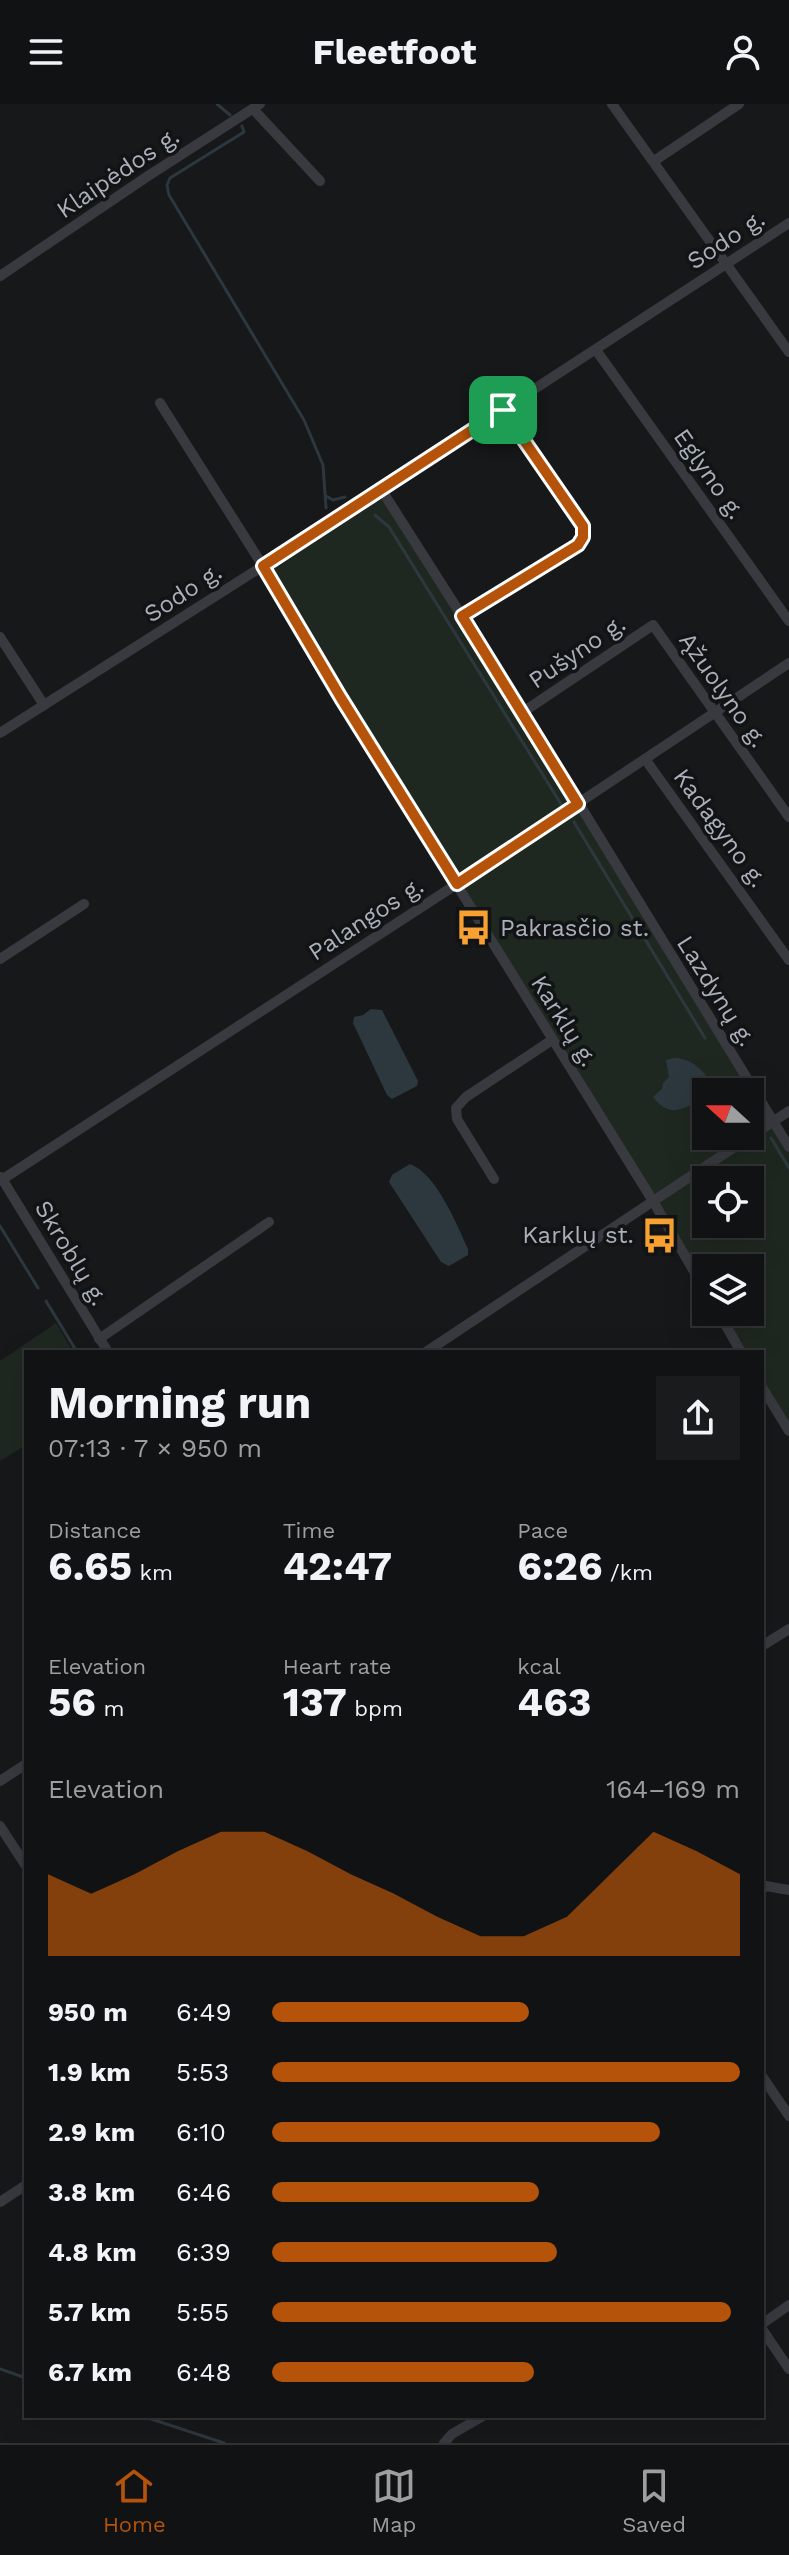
<!DOCTYPE html>
<html lang="en">
<head>
<meta charset="utf-8">
<style>
  :root { --surface:#111214; --page:#1a1b1d; --text:#f1f3f6; --muted:#9c9ea0; --line:#303234; --accent:#b45309 }
  body { margin:0; font-family:"Work Sans",sans-serif; background:var(--page); color:var(--text); height:100vh; display:flex; flex-direction:column; font-size:30px; white-space:nowrap }
  * { box-sizing:border-box; margin:0 }
  p { font-size:26px; color:var(--muted) }
  .icon { flex:none; width:44px; height:44px; fill:none; stroke:currentColor; stroke-width:2; stroke-linecap:round; stroke-linejoin:round }
  .map { position:relative; flex:1; overflow:hidden }
  .panel { position:absolute; left:24px; top:1246px; width:740px; height:1068px; display:flex; flex-direction:column; background:var(--surface); border-radius:0px; box-shadow:0 8px 32px #0002,0 0 0 2px var(--line) }
  .panel>* { flex:none }
  .needle { width:52px; rotate:291deg }
  .tools { position:absolute; left:692px; top:974px; display:grid; gap:16px }
  .tools a { display:grid; place-items:center; width:72px; height:72px; border-radius:0px; background:var(--surface); box-shadow:0 8px 32px #0002,0 0 0 2px var(--line); font-size:40px }
  .pin { position:absolute; display:grid; place-items:center; width:68px; height:68px; color:#fff; margin:-34px; border-radius:16px; box-shadow:0 4px 12px #0006 }
  .round { display:grid; place-items:center; flex:none; width:84px; height:84px; border-radius:0px; background:var(--page) }
  .overview { display:flex; align-items:center; justify-content:space-between; height:136px; padding:0 24px }
  h1 { font-size:44px; font-weight:700; line-height:60px }
  .figures { display:grid; grid-template-columns:repeat(3,1fr); gap:12px; height:136px; padding:8px 24px }
  .figures div { display:grid; align-content:center }
  .figures b { font-size:40px; font-weight:700 }
  .figures small { font-size:22px; font-weight:400 }
  .figures p { font-size:22px }
  .chart { height:224px; padding:16px 24px }
  .chart p { display:flex; justify-content:space-between }
  .chart svg { width:100%; height:144px; margin-top:8px; fill:var(--accent); opacity:.7 }
  ul { padding:0 24px; list-style:none; font-size:26px }
  li { display:grid; grid-template-columns:128px 96px 1fr; align-items:center; height:60px }
  li i { height:20px; border-radius:10px; background:var(--accent) }
  header { display:flex; justify-content:space-between; align-items:center; height:104px; padding:0 24px; background:var(--surface); font-size:36px; font-weight:700 }
  .tab-bar { display:flex; justify-content:space-around; align-items:center; height:112px; border-top:2px solid var(--line); background:var(--surface); font-size:22px; color:var(--muted) }
  .tab-bar a { display:grid; justify-items:center; gap:4px }
  .tab-bar .on { color:var(--accent) }
  .map>svg:first-child { display:block }
</style>
</head>
<body>
<header><svg class="icon" aria-label="menu" viewBox="0 0 24 24"><path d="M4 6h16M4 12h16M4 18h16"/></svg>Fleetfoot<svg class="icon" aria-label="person" viewBox="0 0 24 24"><circle cx="12" cy="8" r="4"/><path d="M4 21q1-7 8-7t8 7"/></svg></header>
<div class="map">
<svg width="789" height="2339" viewBox="0 0 789 2339">
  <rect width="100%" height="100%" fill="#17181a"/>
  <g fill="#1f2820" fill-rule="evenodd">
    <path d="M381 385 789 1044V1327L762 1283V1248H741L718 1208H750V1164H706V1188L263 462ZM706 988H750V1032H706ZM706 1076H750V1120H706Z"/>
    <polygon points="56,1219 73,1248 26,1248 26,1341 0,1357 0,1257"/>
  </g>
  <g fill="#2d383e">
    <polygon points="371,905 382,906 418,977 417,982 392,995 387,991 353,919 354,913 363,911"/>
    <path d="M674 954C693 954 704 968 715 983L706 988V992C684 1004 671 1016 653 993L662 985 663 979 669 973 666 956Z"/>
    <path d="M410 1060C436 1069 457 1121 468 1145V1151L449 1162 441 1158 389 1078 392 1071Z"/>
  </g>
  <g fill="none" stroke-linecap="round" stroke-linejoin="round">
    <g stroke="#2d383e" stroke-width="3">
      <polyline points="217,0 230,11"/>
      <polyline points="242,22 244,28 170,74 167,81 169,91 304,316 323,361 326,404"/>
      <polyline points="326,392 333,396 345,393"/>
      <polyline points="375,411 389,423 561,700"/>
      <polyline points="574,718 705,934"/>
      <polyline points="771,1034 789,1064"/>
      <polyline points="0,1122 38,1184"/>
      <polyline points="46,1197 77,1248"/>
      <polyline points="0,2265 26,2274"/>
      <polyline points="142,2312 224,2339"/>
    </g>
    <g stroke="#383a3f" stroke-width="10">
      <polyline points="612,0 789,248"/>
      <polyline points="253,5 320,77"/>
      <polyline points="654,57 739,0"/>
      <polyline points="0,172 148,72 260,0"/>
      <polyline points="596,246 789,517"/>
      <polyline points="160,299 263,462 341,594 653,1097 706,1188"/>
      <polyline points="381,385 523,608 789,1043"/>
      <polyline points="462,512 578,441 583,433 583,422 503,306"/>
      <polyline points="0,533 44,601"/>
      <polyline points="523,608 653,521 789,713"/>
      <polyline points="0,629 263,462 789,119"/>
      <polyline points="645,655 789,856"/>
      <polyline points="0,855 84,800"/>
      <polyline points="1,1073 108,1248"/>
      <polyline points="3,1075 457,780 789,559"/>
      <polyline points="494,1075 457,1015 456,1004 466,993 552,936"/>
      <polyline points="718,1208 741,1248"/>
      <polyline points="99,1235 269,1118"/>
      <polyline points="426,1248 789,1007"/>
      <polyline points="762,1283 789,1327"/>
      <polyline points="762,1542 789,1525"/>
      <polyline points="0,1677 26,1660"/>
      <polyline points="0,1722 26,1762"/>
      <polyline points="762,1785 766,1782 789,1786"/>
      <polyline points="762,1972 789,2012"/>
      <polyline points="0,2098 26,2081"/>
      <polyline points="762,2220 789,2201"/>
      <polyline points="762,2225 789,2265"/>
      <polyline points="444,2339 452,2330 483,2312"/>
    </g>
  </g>
  <g fill="none" stroke-linecap="round" stroke-linejoin="round">
    <defs>
      <polygon id="route" points="503,306 583,422 583,433 578,441 462,512 578,700 457,780 341,594 263,462"/>
    </defs>
    <use href="#route" stroke="#fff" stroke-width="16"/>
    <use href="#route" stroke="#b45309" stroke-width="10"/>
  </g>
  <defs>
    <symbol id="bus-bare" viewBox="-9 -9 18 18"><path d="M-5-6H5V4H4V6H2V4H-2V6H-4V4H-5ZM-3.5-4V0h7V-4ZM-3.5 1.2v1.5H-2V1.2ZM2 1.2v1.5H3.5V1.2Z" fill="#f7a132" stroke="#121315" stroke-width="2.5" paint-order="stroke"/></symbol>
  </defs>
  <g fill-rule="evenodd">
    <use href="#bus-bare" x="448" y="798" width="51" height="51"/>
    <use href="#bus-bare" x="634" y="1106" width="51" height="51"/>
  </g>
  <g text-anchor="middle" stroke-width="7" stroke-linejoin="round" paint-order="stroke">
    <g font-size="24" fill="#a9b0ba" stroke="#121315">
      <text transform="translate(118 69) rotate(-34)" y="8">Klaipėdos g.</text>
      <text transform="translate(726 136) rotate(-33)" y="8">Sodo g.</text>
      <text transform="translate(709 370) rotate(55)" y="8">Eglyno g.</text>
      <text transform="translate(183 489) rotate(-33)" y="8">Sodo g.</text>
      <text transform="translate(577 548) rotate(-34)" y="8">Pušyno g.</text>
      <text transform="translate(723 586) rotate(55)" y="8">Ąžuolyno g.</text>
      <text transform="translate(720 724) rotate(54)" y="8">Kadagyno g.</text>
      <text transform="translate(366 815) rotate(-33)" y="8">Palangos g.</text>
      <text transform="translate(716 887) rotate(58)" y="8">Lazdynų g.</text>
      <text transform="translate(564 917) rotate(58)" y="8">Karklų g.</text>
      <text transform="translate(71 1149) rotate(59)" y="8">Skroblų g.</text>
    </g>
    <g font-size="24" fill="#a9b0ba" stroke="#121315" text-anchor="start">
      <text x="500" y="832">Pakrasčio st.</text>
      <text x="634" y="1139" text-anchor="end">Karklų st.</text>
    </g>
  </g>
</svg>
<div class="tools">
<a><svg class="needle" viewBox="-14 -14 28 28"><path d="M0-13l5 13h-10z" fill="#e53935"/><path d="M0 13l5-13h-10z" fill="#9c9ea0"/></svg></a>
<a><svg class="icon" aria-label="locate" viewBox="0 0 24 24"><circle cx="12" cy="12" r="6"/><path d="M12 2v4M12 18v4M2 12h4M18 12h4"/></svg></a>
<a><svg class="icon" aria-label="layers" viewBox="0 0 24 24"><path d="M12 4l9 5-9 5-9-5zM3 14l9 5 9-5"/></svg></a>
</div>
<div class="pin" style="left:503px;top:306px;background:#1e9e55"><svg class="icon" aria-label="arrive" viewBox="0 0 24 24"><path d="M6 21V4h12l-3 4 3 4H6"/></svg></div>
<section class="panel">
<div class="overview"><div><h1>Morning run</h1><p>07:13 · 7 × 950 m</p></div><a class="round"><svg class="icon" aria-label="share" viewBox="0 0 24 24"><path d="M12 15V3M7 8l5-5 5 5M5 13v7h14v-7"/></svg></a></div>
<div class="figures">
<div><p>Distance</p><b>6.65<small> km</small></b></div>
<div><p>Time</p><b>42:47</b></div>
<div><p>Pace</p><b>6:26<small> /km</small></b></div>
</div>
<div class="figures">
<div><p>Elevation</p><b>56<small> m</small></b></div>
<div><p>Heart rate</p><b>137<small> bpm</small></b></div>
<div><p>kcal</p><b>463</b></div>
</div>
<div class="chart"><p><span>Elevation</span>164–169 m</p>
<svg viewBox="0 0 160 44" preserveAspectRatio="none"><path d="M0 44V19L10 25L20 19L30 12L40 6L50 6L60 12L70 19L80 25L90 32L100 38L110 38L120 32L130 19L140 6L150 12L160 19V44z"/></svg>
</div>
<ul>
<li><b>950 m</b>6:49<i style="width:55%"></i></li>
<li><b>1.9 km</b>5:53<i style="width:100%"></i></li>
<li><b>2.9 km</b>6:10<i style="width:83%"></i></li>
<li><b>3.8 km</b>6:46<i style="width:57%"></i></li>
<li><b>4.8 km</b>6:39<i style="width:61%"></i></li>
<li><b>5.7 km</b>5:55<i style="width:98%"></i></li>
<li><b>6.7 km</b>6:48<i style="width:56%"></i></li>
</ul>
</section>
</div>
<nav class="tab-bar">
<a class="on"><svg class="icon" aria-label="home" viewBox="0 0 24 24"><path d="M3 11l9-7 9 7M6 9v11h12V9"/></svg>Home</a>
<a><svg class="icon" aria-label="map" viewBox="0 0 24 24"><path d="M3 6l6-2 6 2 6-2v14l-6 2-6-2-6 2zM9 4v14M15 6v14"/></svg>Map</a>
<a><svg class="icon" aria-label="saved" viewBox="0 0 24 24"><path d="M7 4h10v16l-5-4-5 4z"/></svg>Saved</a>
</nav>
</body>
</html>
